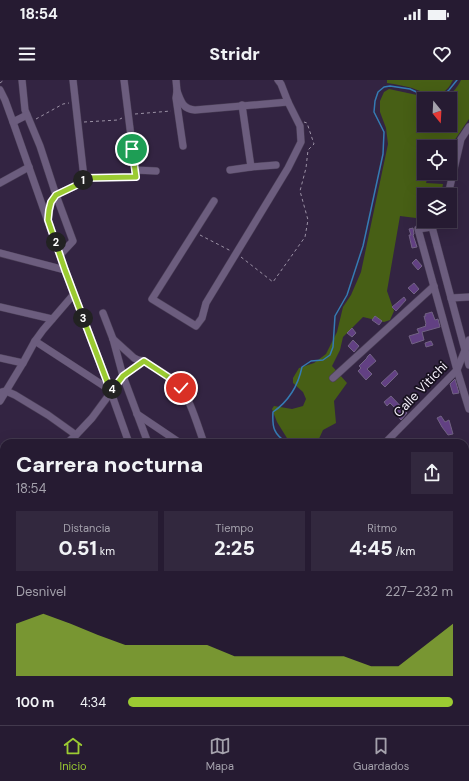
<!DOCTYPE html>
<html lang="es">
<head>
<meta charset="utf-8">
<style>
  :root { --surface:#261b32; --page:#32283e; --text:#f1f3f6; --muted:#a4a1ac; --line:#42394d; --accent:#9bcb32 }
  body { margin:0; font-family:"DM Sans",sans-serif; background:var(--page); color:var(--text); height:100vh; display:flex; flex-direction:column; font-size:15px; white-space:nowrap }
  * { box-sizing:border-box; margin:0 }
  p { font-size:13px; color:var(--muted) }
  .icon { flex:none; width:22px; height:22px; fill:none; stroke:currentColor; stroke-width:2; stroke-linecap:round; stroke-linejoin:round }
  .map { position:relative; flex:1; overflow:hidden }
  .details { position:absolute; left:0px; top:359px; width:469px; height:286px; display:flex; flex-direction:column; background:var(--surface); border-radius:12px 12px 0 0; box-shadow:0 4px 16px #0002,0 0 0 1px var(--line) }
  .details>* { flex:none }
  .needle { width:26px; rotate:162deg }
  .buttons { position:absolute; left:417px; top:12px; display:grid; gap:8px }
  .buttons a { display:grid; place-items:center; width:40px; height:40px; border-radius:0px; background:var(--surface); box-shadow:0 4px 16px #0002,0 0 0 1px var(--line); font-size:20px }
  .pin { position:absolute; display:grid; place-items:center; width:34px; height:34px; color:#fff; margin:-17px; border:2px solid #fff; border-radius:50%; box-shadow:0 1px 4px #0007 }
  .km { position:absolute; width:20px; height:20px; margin:-10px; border-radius:50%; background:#222; color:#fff; font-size:11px; line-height:20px; text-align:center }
  .round { display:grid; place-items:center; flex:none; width:42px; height:42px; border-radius:0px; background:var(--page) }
  .head { display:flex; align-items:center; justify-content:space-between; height:68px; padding:0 16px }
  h1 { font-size:22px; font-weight:800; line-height:30px }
  .figures { display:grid; grid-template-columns:repeat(3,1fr); gap:6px; height:68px; padding:4px 16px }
  .figures div { display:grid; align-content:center; border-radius:0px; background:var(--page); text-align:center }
  .figures b { font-size:20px; font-weight:800 }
  .figures small { font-size:11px; font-weight:400 }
  .figures p { font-size:11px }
  .chart { height:112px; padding:8px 16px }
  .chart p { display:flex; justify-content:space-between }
  .chart svg { width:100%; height:72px; margin-top:4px; fill:var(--accent); opacity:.7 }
  ul { padding:0 16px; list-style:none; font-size:13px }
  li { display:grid; grid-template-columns:64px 48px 1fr; align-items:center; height:30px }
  li i { height:10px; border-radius:5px; background:var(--accent) }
  .status { display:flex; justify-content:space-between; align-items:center; height:28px; padding:0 20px; background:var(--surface); direction:ltr }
  .status svg { height:11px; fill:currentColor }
  header { display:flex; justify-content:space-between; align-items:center; height:52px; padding:0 16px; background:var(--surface); font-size:18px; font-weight:800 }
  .menu { display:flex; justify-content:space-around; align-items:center; height:56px; border-top:1px solid var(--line); background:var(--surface); font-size:11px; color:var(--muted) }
  .menu a { display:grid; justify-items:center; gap:2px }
  .menu .on { color:var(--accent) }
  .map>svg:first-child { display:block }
</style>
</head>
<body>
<div class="status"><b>18:54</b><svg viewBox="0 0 49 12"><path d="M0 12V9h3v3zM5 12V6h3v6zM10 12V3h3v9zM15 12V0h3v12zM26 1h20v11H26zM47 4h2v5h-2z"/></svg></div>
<header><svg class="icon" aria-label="menu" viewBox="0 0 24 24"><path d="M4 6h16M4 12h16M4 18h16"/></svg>Stridr<svg class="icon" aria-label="heart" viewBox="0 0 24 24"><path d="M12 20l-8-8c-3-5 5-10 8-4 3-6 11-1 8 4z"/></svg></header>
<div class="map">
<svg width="469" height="645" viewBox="0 0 469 645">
  <rect width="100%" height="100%" fill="#332442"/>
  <polygon fill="#3e2d50" points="417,641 456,641 457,645 418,645"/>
  <g fill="#475f15">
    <path d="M387 0H453C451 3 450 6 448 8 438 20 423 12 412 8 404 6 396 4 387 3Z"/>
    <path d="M461 0H469V39L454 61 435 65V67H424V93H429L426 103 443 104 441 115H424V139L400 136 387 211 394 231 390 240 384 242 363 237 343 257 340 270 332 286 347 303 334 321 336 343 323 350 317 363H290L277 342 272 329 274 326 292 329 303 326 306 319 303 312 293 303V298L299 288 314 283 326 274 337 252 343 227 351 215 361 192 388 64 386 48 380 32V21L384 12 389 9 417 15 428 19H433H424V45H450V19H440C450 16 457 9 461 0Z"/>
  </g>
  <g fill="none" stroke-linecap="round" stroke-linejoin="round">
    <g stroke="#357bb3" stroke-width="1.5">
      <path d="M287 363C274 354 272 348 273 332 289 321 298 306 302 287L311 281 323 280 330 275 333 267 335 236 347 215 363 166 383 74 384 52 374 32 375 21 378 12 384 7 390 6 410 9 425 16 436 17 442 16 449 10 457 0"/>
      <polyline points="0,471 4,473"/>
      <polyline points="186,645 189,641"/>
    </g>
  </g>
  <g fill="#624083" stroke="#716283">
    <polygon points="443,93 448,93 446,100 442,99"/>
    <polygon points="413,148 414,154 413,155 417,167 412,168 409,155 411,155 409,149"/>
    <polygon points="416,179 422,186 418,190 412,183"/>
    <polygon points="414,203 419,209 414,214 408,208"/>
    <polygon points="404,217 406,220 396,231 392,227"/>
    <polygon points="432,232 435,240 438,239 440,247 422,252 424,260 412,264 409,256 419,253 417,249 426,246 425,245 426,244 424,236 426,236 425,234"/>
    <polygon points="375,236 382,241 379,245 372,240"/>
    <polygon points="352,248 356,253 352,257 347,253"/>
    <polygon points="353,260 359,266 354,272 348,266"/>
    <polygon points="431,261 433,265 426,267 425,263"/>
    <polygon points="370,274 376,281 367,289 372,294 366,300 358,291 361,288 359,286 367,278 367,277"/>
    <polygon points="395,290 398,294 385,307 381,303"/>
    <polygon points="455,299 459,313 453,314 450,304"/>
    <polygon points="391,316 407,333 401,340 394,332 397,330 390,323 387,326 384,322"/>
    <polygon points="441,336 445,342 449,340 453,354 448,355 442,347 437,338"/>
  </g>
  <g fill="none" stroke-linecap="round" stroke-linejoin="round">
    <defs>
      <g id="minor">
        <polyline points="22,0 25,30 40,66 56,115 73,161 60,175"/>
        <polyline points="124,0 136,97"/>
        <polyline points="176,0 177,11 176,18 183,66"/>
        <polyline points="0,10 5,20 13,42 65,190 108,304 129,363"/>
        <path d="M177 11C181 22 183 29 195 30L288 22"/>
        <polyline points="242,25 251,87"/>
        <polyline points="13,42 27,35"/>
        <polyline points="135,90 156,91"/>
        <polyline points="230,90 251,87 276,85"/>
        <polyline points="0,103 29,87"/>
        <polyline points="448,115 461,59 469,47"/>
        <polyline points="214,121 152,219 196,246 202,238 206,223 288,88 301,62 300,46 288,22 281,4 278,0"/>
        <polyline points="48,139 51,122 56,115 79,104 82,101 84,98 73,0"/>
        <polyline points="441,141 441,143 432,147 418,149 457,290 469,329"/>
        <polyline points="432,147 469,285"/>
        <polyline points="0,173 65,190"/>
        <polyline points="451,218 469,217"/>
        <polyline points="0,227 52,239"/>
        <polyline points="103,233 113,259 123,296 148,363"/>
        <path d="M113 259 134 278 138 280 144 281C154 288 169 295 177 304 189 314 198 347 204 363"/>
        <polyline points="35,261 104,306 111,312"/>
        <polyline points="0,278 23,283"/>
        <polyline points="333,298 434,206"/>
        <polyline points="2,312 6,311 15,315 48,335 76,355"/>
        <polyline points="0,321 23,283 35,261 43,250 74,214"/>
        <polyline points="137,334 180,363"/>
        <polyline points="67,363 76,355 92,338 123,296 144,281"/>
        <polyline points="385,363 457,290 469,260"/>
        <polyline points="465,379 469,376"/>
        <polyline points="0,384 4,385"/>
        <polyline points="0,439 4,440"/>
        <polyline points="465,448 469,445"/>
        <polyline points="465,486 469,485"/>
        <polyline points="0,498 4,500"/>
        <polyline points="0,523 4,521"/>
        <polyline points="465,527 469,526"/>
        <polyline points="0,563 4,563"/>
        <polyline points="465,570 469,569"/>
        <polyline points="0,598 4,597"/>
        <polyline points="465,621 469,620"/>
        <polyline points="227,641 227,645"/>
        <polyline points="246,641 248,645"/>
        <polyline points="414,641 415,645"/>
        <polyline points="458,641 459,645"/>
        <polyline points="9,645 30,642 33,645"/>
        <polyline points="87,645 90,641"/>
        <polyline points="149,645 152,641"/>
        <polyline points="282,645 288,641"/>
        <polyline points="357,645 360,641"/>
      </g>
    </defs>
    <use href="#minor" stroke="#4b3f57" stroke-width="8"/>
    <g stroke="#9b91a5" stroke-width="1" stroke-dasharray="3 3" stroke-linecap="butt">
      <polyline points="0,3 4,0"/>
      <polyline points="135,34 171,31"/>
      <polyline points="36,39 63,24 69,23"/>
      <polyline points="84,42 118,40 122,38"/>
      <polyline points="90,98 129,97"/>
      <polyline points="200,155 231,171"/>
      <polyline points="241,177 273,202 305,157 308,140 300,111 306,88 308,70 314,64 307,43 304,42"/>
    </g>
    <use href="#minor" stroke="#6c5d7e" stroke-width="7"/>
  </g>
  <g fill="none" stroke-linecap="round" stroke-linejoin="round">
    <defs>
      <polyline id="route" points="132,69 136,97 84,98 82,101 79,104 56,115 51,122 49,130 48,140 65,190 111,312 123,296 144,281 176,302 181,308"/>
    </defs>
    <use href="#route" stroke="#fff" stroke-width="8"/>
    <use href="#route" stroke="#9bcb32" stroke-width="5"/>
  </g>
  <g text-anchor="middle" stroke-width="3.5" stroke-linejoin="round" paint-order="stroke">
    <g font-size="13" fill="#f7f1fd" stroke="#17111e">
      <text transform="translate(420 309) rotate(-46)" y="5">Calle Vitichi</text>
    </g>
  </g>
</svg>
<div class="buttons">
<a><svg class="needle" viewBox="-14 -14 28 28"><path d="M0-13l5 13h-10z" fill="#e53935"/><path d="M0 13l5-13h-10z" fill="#a4a1ac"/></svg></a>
<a><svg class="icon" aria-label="locate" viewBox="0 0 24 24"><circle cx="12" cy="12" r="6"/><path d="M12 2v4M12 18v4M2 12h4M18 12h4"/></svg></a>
<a><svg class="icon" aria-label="layers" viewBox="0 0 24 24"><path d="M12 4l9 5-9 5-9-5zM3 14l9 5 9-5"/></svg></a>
</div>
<div class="pin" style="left:132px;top:69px;background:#1e9e55"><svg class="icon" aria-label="arrive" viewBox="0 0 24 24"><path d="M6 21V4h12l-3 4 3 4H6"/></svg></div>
<div class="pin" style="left:181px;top:308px;background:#d93025"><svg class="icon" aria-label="check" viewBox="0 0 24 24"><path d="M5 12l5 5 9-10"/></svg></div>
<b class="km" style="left:83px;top:100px">1</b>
<b class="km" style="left:56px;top:162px">2</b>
<b class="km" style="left:83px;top:238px">3</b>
<b class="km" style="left:112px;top:309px">4</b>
<section class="details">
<div class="head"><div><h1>Carrera nocturna</h1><p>18:54</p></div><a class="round"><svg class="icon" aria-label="share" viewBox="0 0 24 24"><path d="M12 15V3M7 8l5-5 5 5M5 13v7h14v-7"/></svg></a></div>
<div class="figures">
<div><p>Distancia</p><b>0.51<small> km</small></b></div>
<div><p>Tiempo</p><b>2:25</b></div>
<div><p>Ritmo</p><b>4:45<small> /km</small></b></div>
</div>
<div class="chart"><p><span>Desnivel</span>227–232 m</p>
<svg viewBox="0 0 160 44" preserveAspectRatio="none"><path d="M0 44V12L10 6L20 12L30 19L40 25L50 25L60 25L70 25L80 32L90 32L100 32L110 32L120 32L130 38L140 38L150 25L160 12V44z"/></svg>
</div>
<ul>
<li><b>100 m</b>4:34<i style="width:100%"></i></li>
</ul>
</section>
</div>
<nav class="menu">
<a class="on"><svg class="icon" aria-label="home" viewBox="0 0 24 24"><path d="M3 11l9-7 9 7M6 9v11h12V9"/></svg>Inicio</a>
<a><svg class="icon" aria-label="map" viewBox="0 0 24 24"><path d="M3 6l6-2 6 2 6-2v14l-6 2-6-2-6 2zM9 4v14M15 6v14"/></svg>Mapa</a>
<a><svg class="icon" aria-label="saved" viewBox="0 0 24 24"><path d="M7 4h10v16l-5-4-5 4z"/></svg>Guardados</a>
</nav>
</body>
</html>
